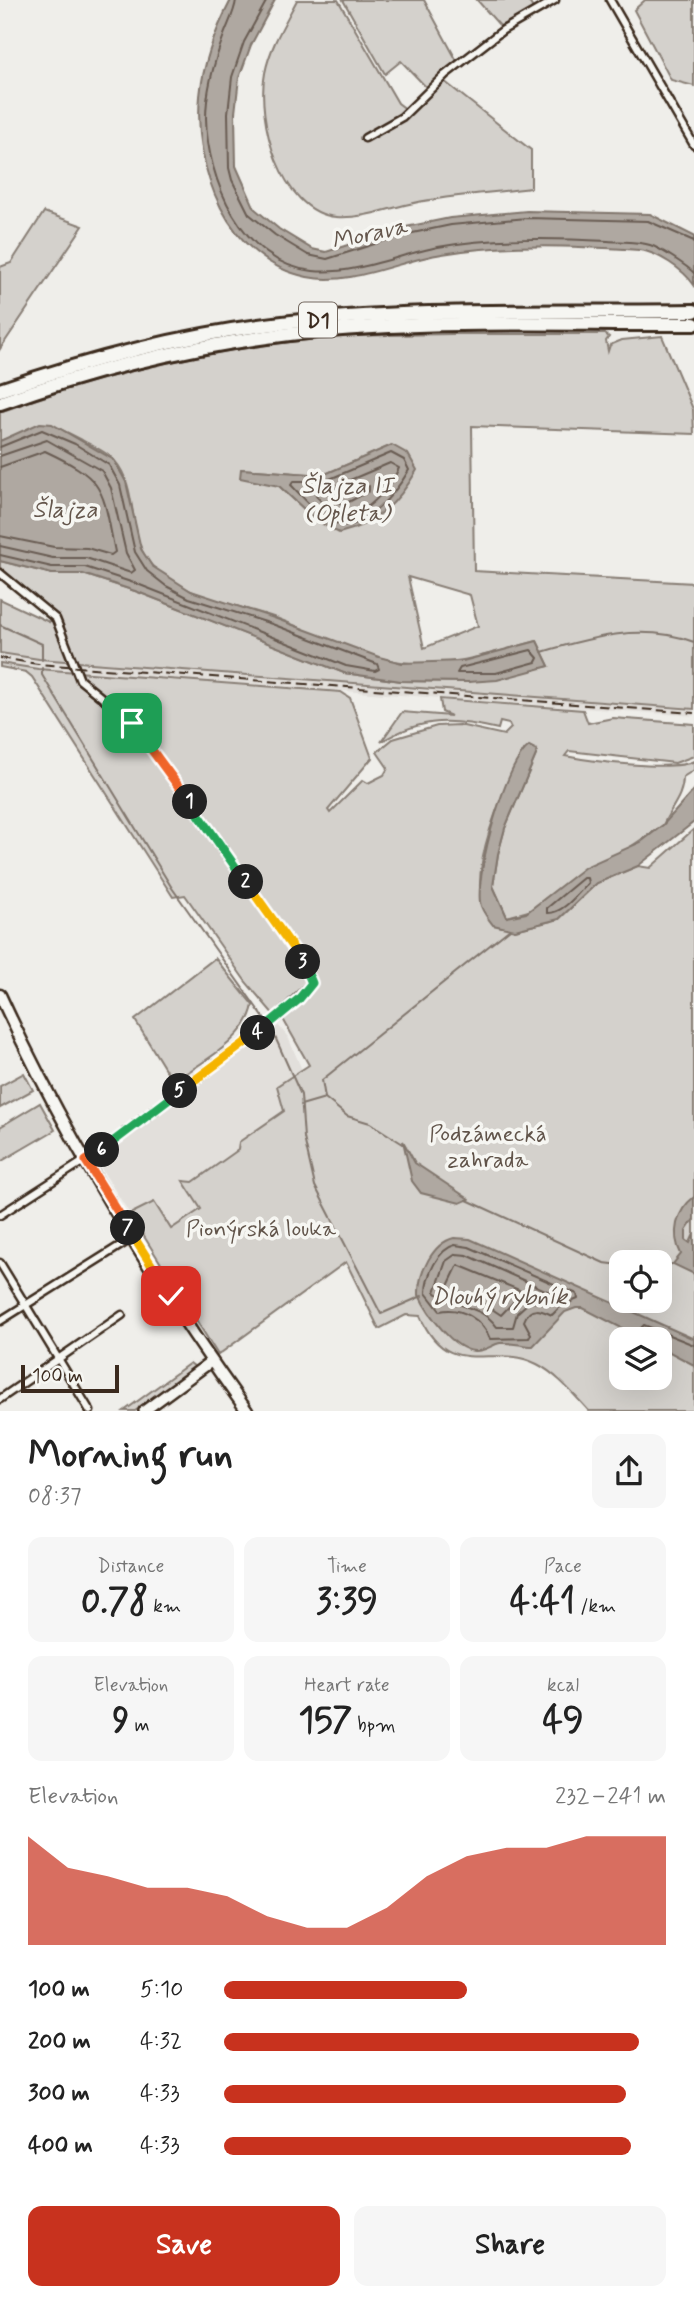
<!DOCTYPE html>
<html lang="en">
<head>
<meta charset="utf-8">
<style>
  :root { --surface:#fff; --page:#f6f6f6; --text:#222; --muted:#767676; --accent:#c8321e }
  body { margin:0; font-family:Mynerve,sans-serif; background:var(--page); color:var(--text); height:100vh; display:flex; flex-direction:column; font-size:26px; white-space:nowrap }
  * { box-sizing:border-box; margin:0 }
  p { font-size:23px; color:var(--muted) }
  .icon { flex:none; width:38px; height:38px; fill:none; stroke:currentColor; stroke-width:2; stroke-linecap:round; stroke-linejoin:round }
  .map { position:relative; height:1411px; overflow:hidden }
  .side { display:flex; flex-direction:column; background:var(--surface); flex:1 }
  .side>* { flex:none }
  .buttons { position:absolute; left:609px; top:1250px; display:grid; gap:14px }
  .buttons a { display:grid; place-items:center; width:63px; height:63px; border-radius:14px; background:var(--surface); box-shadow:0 7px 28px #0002; font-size:35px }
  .scale { position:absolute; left:21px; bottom:18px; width:98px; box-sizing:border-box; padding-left:7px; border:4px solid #3b2a1e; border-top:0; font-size:19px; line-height:24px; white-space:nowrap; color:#3b2a1e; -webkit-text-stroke:5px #f6f6f2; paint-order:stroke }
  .pin { position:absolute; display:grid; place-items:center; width:60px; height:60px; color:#fff; margin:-30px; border-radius:14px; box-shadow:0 4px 10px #0006 }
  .km { position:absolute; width:35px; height:35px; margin:-18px; border-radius:50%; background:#222; color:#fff; font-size:19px; line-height:35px; text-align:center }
  .round { display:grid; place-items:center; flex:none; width:74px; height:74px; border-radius:14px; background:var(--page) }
  .head { display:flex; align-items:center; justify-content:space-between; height:119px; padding:0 28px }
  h1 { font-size:38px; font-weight:700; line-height:52px }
  .figures { display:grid; grid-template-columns:repeat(3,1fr); gap:10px; height:119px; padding:7px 28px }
  .figures div { display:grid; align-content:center; border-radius:14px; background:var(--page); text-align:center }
  .figures b { font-size:35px; font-weight:700 }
  .figures small { font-size:19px; font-weight:400 }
  .figures p { font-size:19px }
  .chart { height:196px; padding:14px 28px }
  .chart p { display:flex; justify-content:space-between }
  .chart svg { width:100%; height:126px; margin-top:7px; fill:var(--accent); opacity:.7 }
  .cta { display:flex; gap:14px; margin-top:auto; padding:14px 28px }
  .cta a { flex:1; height:80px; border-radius:14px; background:var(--accent); color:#fff; font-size:28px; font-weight:700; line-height:80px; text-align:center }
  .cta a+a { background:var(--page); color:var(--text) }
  ul { padding:0 28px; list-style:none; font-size:23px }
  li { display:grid; grid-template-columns:112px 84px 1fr; align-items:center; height:52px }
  li i { height:18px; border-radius:9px; background:var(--accent) }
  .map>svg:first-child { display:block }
</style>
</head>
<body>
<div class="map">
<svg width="694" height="1411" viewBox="0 0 694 1411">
  <rect width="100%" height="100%" fill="#efeeea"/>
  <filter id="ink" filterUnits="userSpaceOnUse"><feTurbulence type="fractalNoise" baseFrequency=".0143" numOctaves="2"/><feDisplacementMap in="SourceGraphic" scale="14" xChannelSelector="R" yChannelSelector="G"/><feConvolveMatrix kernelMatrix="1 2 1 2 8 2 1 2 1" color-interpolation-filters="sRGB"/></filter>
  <g filter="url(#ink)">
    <g fill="#e2dfdb">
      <polygon points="0,653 39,659 694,709 694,716 38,669 0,663"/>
      <polygon points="277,1024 288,1037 302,1070 277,1086 284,1111 239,1142 238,1149 192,1183 184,1182 201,1209 171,1229 154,1202 130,1214 99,1165 100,1158"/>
    </g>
    <g fill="#d4d1cc" stroke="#887e75" stroke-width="2" fill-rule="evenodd">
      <path d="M297 0H338L398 103 411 113 444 81 531 150V188C492 193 452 195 414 203 388 208 364 219 336 217 280 212 256 118 265 73 270 47 285 23 297 0Z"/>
      <polygon points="343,0 424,0 457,61 427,88 401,61 385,74"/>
      <polygon points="477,0 528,0 534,10 500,26"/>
      <polygon points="645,0 694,0 694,86 671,80 634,10"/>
      <polygon points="44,212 83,226 0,349 0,267 11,263"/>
      <path d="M452 334H605L609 337 606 341 608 351 610 345 622 340 662 336 693 409 694 434 472 426 474 571 694 583V709L39 659 0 653V599L49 622 50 618 0 575V561L52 574H83L138 592 344 673 401 681 468 682 549 666 537 641C492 653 448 669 401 662 359 657 316 633 276 618 236 604 186 598 154 568 125 540 141 490 114 460 106 451 92 446 82 440 35 415 46 424 0 441V412C100 375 201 351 307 340 355 334 404 335 452 334ZM392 445 317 521 279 486 241 469 323 475ZM408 577 470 595 478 626 424 648Z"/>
      <path d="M0 663 38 669 341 692 350 698 372 758 328 810 330 813 363 780 368 783 384 775 388 768 377 752 393 739 437 726 459 725 504 735 511 728 509 724 500 722 498 729C454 719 423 716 381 742L402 712 451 716 442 712 440 699 583 710 588 723 613 718 694 724V756L675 763 569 751 565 756C590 761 674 772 694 761V770L683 777C683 797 671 807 663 825L539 908 507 917 493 886 498 854 505 828 536 755 524 750C503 790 468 867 484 912L515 930 559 919 597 883 638 866 650 868 694 829V1411H589C574 1395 557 1374 537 1364 492 1341 449 1383 420 1316L406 1315 379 1329 346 1262 218 1355 130 1214 154 1202 171 1229 201 1209 183 1181 193 1182 238 1150 239 1142 284 1111 277 1086 309 1065 283 1019 274 1015 246 982 185 895 173 897 32 677 26 672 0 667ZM621 1262H660V1300H621ZM621 1339H660V1377H621Z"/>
      <path d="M215 958 253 1005C247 1040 200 1063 173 1082L135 1020Z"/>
      <polygon points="24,1073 33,1090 0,1108 0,1086"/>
      <polygon points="40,1103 55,1130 0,1162 0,1127"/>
      <polygon points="190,1363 195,1367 135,1411 124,1411"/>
    </g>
    <g fill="#afa8a1" stroke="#81766d" stroke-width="2">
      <path d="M231 0H275L251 45 239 78 235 113 236 166 255 209 279 229 312 249 326 252 401 228 450 218 527 211 650 214 694 236V285C683 269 657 252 639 250 573 246 507 243 442 254 398 261 352 286 307 277 227 261 193 168 200 96 203 64 216 29 231 0Z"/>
      <polygon points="40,423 52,424 114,460 126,482 141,549 152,566 191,591 274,618 379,657 402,663 463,661 537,641 549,666 497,680 468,682 401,681 344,673 138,592 83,574 52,574 0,561 0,441"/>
      <path d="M392 445 408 454 417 470C398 503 377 524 339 533L317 521 279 486 240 478 241 469 323 475Z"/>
      <path d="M529 746 537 750 536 755 505 828 498 854 493 886 507 917 526 913 585 867 641 842 663 825 694 790V822L638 866 597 883 559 919 515 930 493 925C488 918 481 911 480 902 476 872 505 763 529 746Z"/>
      <polygon points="403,1141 415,1163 469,1199 460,1203 421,1193 412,1181"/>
      <path d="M694 1197V1219L686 1231V1240L690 1243 694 1234V1274L673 1264 681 1254C671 1234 676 1211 694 1197Z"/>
      <path d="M454 1238 470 1239 694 1339V1365L660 1347V1339H643L583 1308H576L565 1312 533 1346C523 1346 511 1342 500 1343 491 1345 484 1352 474 1351 452 1349 427 1312 419 1295 418 1273 433 1243 454 1238Z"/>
    </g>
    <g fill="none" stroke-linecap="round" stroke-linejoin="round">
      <g stroke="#695c52" stroke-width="2">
        <path d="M236 0C235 11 228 24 224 35 214 62 206 89 206 118 207 179 242 264 313 271 355 275 397 255 438 247 493 237 552 238 608 241 621 242 637 241 650 245 660 248 687 266 694 273"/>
        <polyline points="267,0 244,42 232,77 228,113 229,168 232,180 249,214 275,235 308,255 327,259 403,235 451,225 527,218 648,221 694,241"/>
        <polyline points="0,447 42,430 75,444 109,465 120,485 135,552 147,571 166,586 189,598 272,624 377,664 379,669 375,671 346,666 140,585 85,567 52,567 0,555"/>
        <path d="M391 453 404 460 409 470C398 489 364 533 338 524 320 519 304 498 291 485L294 481H325Z"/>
        <polyline points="0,456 47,440 102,471 111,488 126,553 135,570 131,573 86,558 53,558 0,546"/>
        <path d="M390 463 399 468C391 486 364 519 341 516 331 515 322 503 316 495L318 491 329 489Z"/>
        <path d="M0 467 45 451C107 480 102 489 115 552L111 555 87 548 54 547 0 536"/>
        <polygon points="365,485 369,486 369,491 343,505 337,501 339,497"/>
        <polygon points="531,650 538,658 536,662 496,673 457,673 460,668"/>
        <path d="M583 878H587L588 883C577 894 563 914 547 913V908Z"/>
        <path d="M455 1245 469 1247 577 1294 578 1299 561 1306 552 1315C541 1310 530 1305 524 1321L531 1334 529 1338 490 1339C483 1320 461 1306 440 1311L426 1293C426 1276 438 1249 455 1245Z"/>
        <path d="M456 1254 467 1255 554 1294 556 1299 551 1303 529 1302 517 1313 513 1327H497C480 1303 452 1308 435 1292L446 1261Z"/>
        <polygon points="458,1265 519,1290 521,1294 501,1315 471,1295 447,1288"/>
        <polyline points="644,1339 641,1328 644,1325 694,1345"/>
      </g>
      <g stroke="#81766d" stroke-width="2">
        <polyline points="0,625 42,644 42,660"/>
        <path d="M542 652C592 637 643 623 694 642"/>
        <polyline points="42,668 42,675 172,888 266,1021"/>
        <polyline points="271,1028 301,1095 304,1138 315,1186 381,1314 422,1296"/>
        <polyline points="325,1098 322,1080 510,929"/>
        <polyline points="301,1105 325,1098 347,1116 370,1123 403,1144"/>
        <polyline points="467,1200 604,1263 621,1265"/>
        <polyline points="660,1266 672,1264"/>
      </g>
      <defs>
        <g id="street">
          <polyline points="610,0 694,145"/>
          <polyline points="365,138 402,117 445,75 503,30 555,0"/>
          <polyline points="0,573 56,619 80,680 133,723 303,962 312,983 277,1018 107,1146 0,1215"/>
          <polyline points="0,1263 90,1411"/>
          <polyline points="0,1321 134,1237"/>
          <polyline points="0,1399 122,1315"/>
        </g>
        <polyline id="secondary" points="144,1411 212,1361"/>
        <path id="primary" d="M0 995C67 1141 153 1280 247 1411"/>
        <g id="highway">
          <path d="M0 390C90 359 180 335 274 324 412 307 554 313 694 311"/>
          <path d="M0 403C89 371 180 348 274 336 412 318 555 325 694 324"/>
        </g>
      </defs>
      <use href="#street" stroke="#3b2a1e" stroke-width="11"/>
      <use href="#secondary" stroke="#3b2a1e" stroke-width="14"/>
      <use href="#primary" stroke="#3b2a1e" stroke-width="15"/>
      <use href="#highway" stroke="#3b2a1e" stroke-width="18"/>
      <use href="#street" stroke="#f6f6f2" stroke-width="6"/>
      <use href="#secondary" stroke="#f6f6f2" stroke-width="9"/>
      <use href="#primary" stroke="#f6f6f2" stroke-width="10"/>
      <use href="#highway" stroke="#f6f6f2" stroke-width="12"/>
      <polyline stroke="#3b2a1e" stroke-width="2" stroke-dasharray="10 5" stroke-linecap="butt" points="0,658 38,664 694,713"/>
    </g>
  </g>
  <g fill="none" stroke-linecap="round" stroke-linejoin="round" filter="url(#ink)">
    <defs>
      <polyline id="split-1" points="132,723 190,802"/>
      <polyline id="split-2" points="190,802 246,882"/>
      <polyline id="split-3" points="246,882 303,962"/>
      <polyline id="split-4" points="258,1033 299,999 312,983 303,962"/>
      <polyline id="split-5" points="180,1091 258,1033"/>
      <polyline id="split-6" points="102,1150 180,1091"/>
      <polyline id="split-7" points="102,1150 86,1161 128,1228"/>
      <polyline id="split-8" points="128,1228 171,1296"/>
    </defs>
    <use href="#split-1" stroke="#fff" stroke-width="14"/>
    <use href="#split-2" stroke="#fff" stroke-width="14"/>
    <use href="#split-3" stroke="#fff" stroke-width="14"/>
    <use href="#split-4" stroke="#fff" stroke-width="14"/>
    <use href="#split-5" stroke="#fff" stroke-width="14"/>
    <use href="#split-6" stroke="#fff" stroke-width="14"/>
    <use href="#split-7" stroke="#fff" stroke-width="14"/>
    <use href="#split-8" stroke="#fff" stroke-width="14"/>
    <use href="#split-1" stroke="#f0652b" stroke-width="9"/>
    <use href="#split-2" stroke="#22a559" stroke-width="9"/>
    <use href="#split-3" stroke="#f5b400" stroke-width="9"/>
    <use href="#split-4" stroke="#22a559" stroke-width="9"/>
    <use href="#split-5" stroke="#f5b400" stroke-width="9"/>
    <use href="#split-6" stroke="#22a559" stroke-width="9"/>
    <use href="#split-7" stroke="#f0652b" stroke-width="9"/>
    <use href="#split-8" stroke="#f5b400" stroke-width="9"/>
  </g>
  <g text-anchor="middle" stroke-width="7" stroke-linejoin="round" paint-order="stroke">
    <rect fill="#f6f6f2" stroke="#73675e" stroke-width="2" x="299" y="302.5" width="38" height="35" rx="5"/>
    <g font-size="21" font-weight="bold" fill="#3b2a1e">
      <text x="318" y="327">D1</text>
    </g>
    <g font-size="23" fill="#61544a" stroke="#f6f6f2">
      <text x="488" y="1141">Podzámecká<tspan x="488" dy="26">zahrada</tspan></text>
      <text x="261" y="1236">Pionýrská louka</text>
    </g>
    <g font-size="24" font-style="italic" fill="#64564c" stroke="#f6f6f2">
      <text transform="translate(369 233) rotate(-12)" y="8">Morava</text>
      <text x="347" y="493">Šlajza II<tspan x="347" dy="28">(Opleta)</tspan></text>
      <text x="65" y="517">Šlajza</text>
      <text x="499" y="1304">Dlouhý rybník</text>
    </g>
  </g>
</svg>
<div class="buttons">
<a><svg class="icon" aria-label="locate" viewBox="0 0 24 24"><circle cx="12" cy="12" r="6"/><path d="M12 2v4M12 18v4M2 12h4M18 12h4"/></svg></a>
<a><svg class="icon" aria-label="layers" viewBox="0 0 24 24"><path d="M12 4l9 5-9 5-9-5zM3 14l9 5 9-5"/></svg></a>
</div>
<div class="scale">100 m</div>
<div class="pin" style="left:132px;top:723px;background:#1e9e55"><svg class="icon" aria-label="arrive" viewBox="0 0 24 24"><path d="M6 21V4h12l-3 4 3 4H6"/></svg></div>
<div class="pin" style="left:171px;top:1296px;background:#d93025"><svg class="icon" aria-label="check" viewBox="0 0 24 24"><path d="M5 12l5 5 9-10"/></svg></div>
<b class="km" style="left:190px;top:802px">1</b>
<b class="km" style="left:246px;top:882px">2</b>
<b class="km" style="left:303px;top:962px">3</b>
<b class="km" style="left:258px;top:1033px">4</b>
<b class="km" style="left:180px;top:1091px">5</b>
<b class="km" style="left:102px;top:1150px">6</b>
<b class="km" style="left:128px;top:1228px">7</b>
</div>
<section class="side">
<div class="head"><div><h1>Morning run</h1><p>08:37</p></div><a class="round"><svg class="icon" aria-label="share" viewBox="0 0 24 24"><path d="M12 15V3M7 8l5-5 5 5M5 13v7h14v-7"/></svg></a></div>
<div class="figures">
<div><p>Distance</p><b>0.78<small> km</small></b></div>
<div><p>Time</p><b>3:39</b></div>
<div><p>Pace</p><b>4:41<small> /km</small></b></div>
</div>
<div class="figures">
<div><p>Elevation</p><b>9<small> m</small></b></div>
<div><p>Heart rate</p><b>157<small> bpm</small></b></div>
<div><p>kcal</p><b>49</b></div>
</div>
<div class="chart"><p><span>Elevation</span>232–241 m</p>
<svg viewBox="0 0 160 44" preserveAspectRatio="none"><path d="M0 44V6L10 17L20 20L30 24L40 24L50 27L60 34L70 38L80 38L90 31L100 20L110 13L120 10L130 10L140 6L150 6L160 6V44z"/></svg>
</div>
<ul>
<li><b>100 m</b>5:10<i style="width:55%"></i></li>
<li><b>200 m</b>4:32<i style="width:94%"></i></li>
<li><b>300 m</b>4:33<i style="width:91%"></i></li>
<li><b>400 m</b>4:33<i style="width:92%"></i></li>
</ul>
<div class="cta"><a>Save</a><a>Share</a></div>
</section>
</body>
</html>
